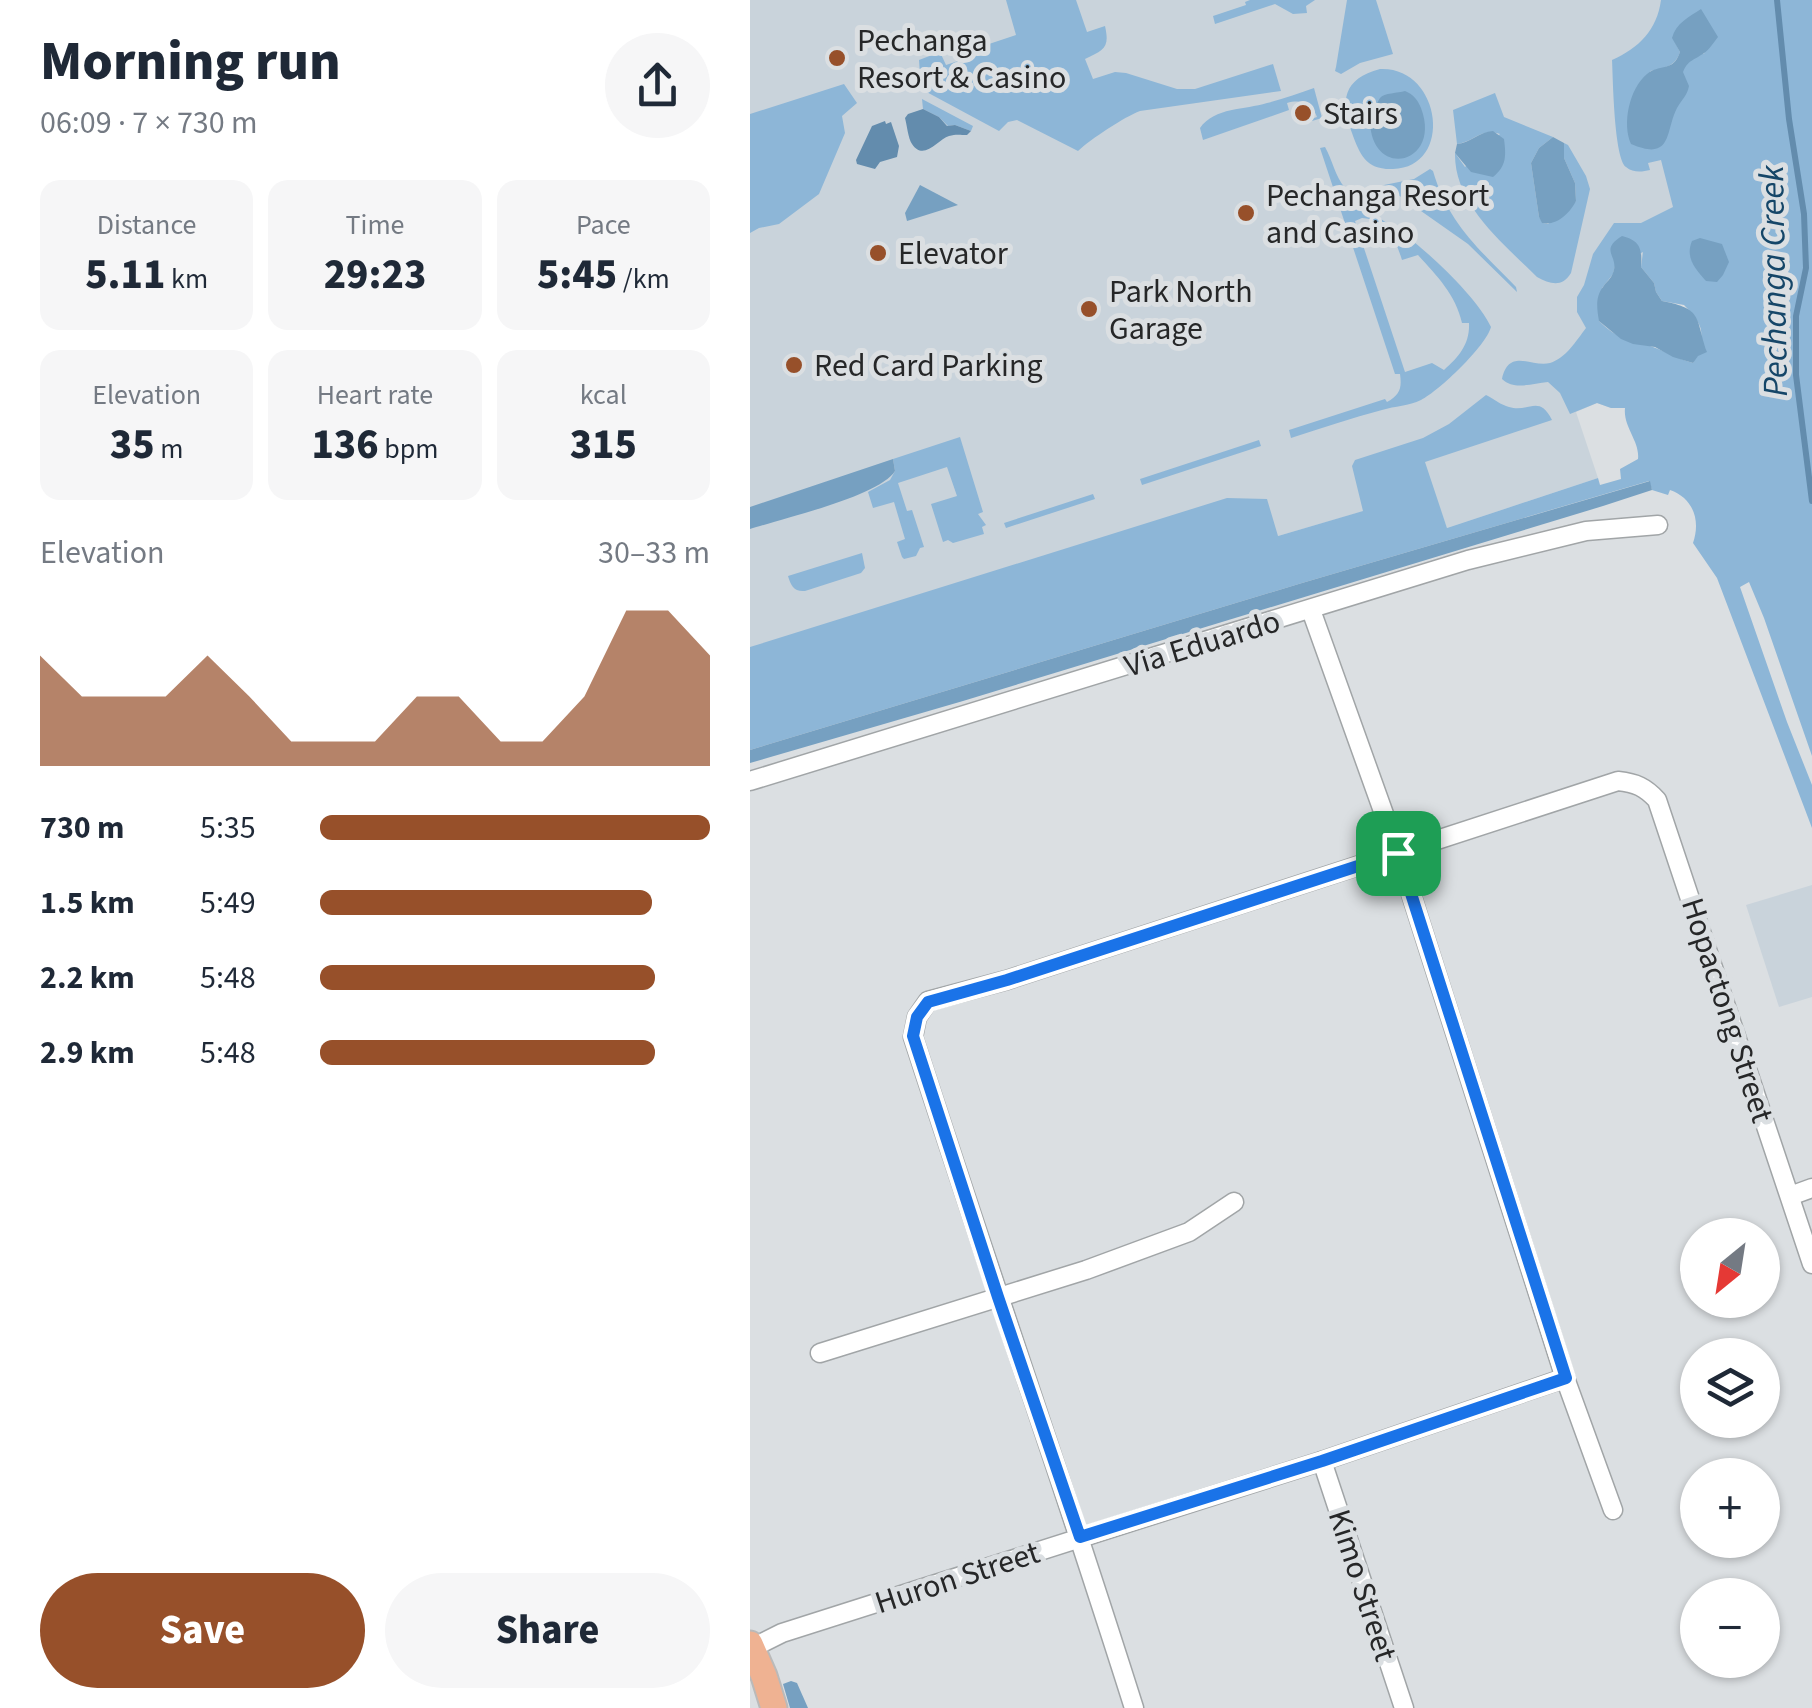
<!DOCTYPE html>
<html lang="en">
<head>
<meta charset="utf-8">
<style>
  :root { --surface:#fff; --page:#f6f6f7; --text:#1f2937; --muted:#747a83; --accent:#97502a }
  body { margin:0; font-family:"Source Sans 3",sans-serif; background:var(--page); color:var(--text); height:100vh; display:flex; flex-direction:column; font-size:38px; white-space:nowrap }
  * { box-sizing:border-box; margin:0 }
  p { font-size:32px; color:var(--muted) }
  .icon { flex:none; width:55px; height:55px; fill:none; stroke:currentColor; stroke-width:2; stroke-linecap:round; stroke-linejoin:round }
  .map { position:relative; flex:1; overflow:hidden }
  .panel { display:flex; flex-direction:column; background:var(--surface); width:750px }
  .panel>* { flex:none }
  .needle { width:65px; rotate:210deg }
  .fabs { position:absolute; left:930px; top:1218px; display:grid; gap:20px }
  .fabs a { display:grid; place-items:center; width:100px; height:100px; border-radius:50%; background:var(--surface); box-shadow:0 2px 8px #0004; font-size:50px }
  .pin { position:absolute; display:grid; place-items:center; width:85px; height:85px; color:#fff; margin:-42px; border-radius:20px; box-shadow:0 5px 15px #0006 }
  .round { display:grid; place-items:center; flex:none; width:105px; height:105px; border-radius:52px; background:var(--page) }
  .headline { display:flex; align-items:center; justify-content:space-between; height:170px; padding:0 40px }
  h1 { font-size:55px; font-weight:800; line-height:75px }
  .metrics { display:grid; grid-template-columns:repeat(3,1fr); gap:15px; height:170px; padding:10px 40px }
  .metrics div { display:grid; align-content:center; border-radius:20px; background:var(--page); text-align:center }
  .metrics b { font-size:42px; font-weight:800 }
  .metrics small { font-size:28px; font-weight:400 }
  .metrics p { font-size:28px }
  .chart { height:280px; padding:20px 40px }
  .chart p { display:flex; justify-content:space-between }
  .chart svg { width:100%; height:180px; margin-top:10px; fill:var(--accent); opacity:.7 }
  .action { display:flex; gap:20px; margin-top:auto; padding:20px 40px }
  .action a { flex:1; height:115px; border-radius:60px; background:var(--accent); color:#fff; font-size:40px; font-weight:800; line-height:115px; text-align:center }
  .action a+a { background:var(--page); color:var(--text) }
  ul { padding:0 40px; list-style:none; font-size:32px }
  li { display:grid; grid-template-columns:160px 120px 1fr; align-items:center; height:75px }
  li i { height:25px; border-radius:12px; background:var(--accent) }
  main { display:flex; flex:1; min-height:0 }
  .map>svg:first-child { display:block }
</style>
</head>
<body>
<main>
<section class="panel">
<div class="headline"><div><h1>Morning run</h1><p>06:09 · 7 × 730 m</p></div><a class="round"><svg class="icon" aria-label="share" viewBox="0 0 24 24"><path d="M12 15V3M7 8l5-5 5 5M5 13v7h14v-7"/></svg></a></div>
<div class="metrics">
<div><p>Distance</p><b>5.11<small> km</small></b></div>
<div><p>Time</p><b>29:23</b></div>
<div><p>Pace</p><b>5:45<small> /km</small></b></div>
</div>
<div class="metrics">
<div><p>Elevation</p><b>35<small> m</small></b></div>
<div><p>Heart rate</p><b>136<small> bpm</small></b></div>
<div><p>kcal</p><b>315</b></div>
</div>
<div class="chart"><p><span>Elevation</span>30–33 m</p>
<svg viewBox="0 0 160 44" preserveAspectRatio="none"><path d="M0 44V17L10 27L20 27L30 27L40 17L50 27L60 38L70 38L80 38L90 27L100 27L110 38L120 38L130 27L140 6L150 6L160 17V44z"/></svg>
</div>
<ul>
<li><b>730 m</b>5:35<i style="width:100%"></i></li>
<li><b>1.5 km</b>5:49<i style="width:85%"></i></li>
<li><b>2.2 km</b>5:48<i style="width:86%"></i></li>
<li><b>2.9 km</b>5:48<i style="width:86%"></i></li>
</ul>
<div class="action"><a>Save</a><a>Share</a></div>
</section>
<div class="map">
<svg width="1062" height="1708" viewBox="0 0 1062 1708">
  <rect width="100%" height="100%" fill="#dbdfe2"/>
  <g fill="#c9d3db">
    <polygon points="0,0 977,0 992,89 861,408 847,403 826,412 848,478 697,528 674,463 614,511 528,536 0,655"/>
    <polygon points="1062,885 1062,997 1029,1007 996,905"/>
  </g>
  <g fill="#8db6d7" fill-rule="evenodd">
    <path d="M256 0H326L337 32 355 26C360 48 354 50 335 59L343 79 365 72 376 73 427 89H445L523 64 531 91 390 111C374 117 341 139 328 151L267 120 258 122 249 131 171 89 169 60 190 52 196 65 229 54 227 48 266 35Z"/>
    <polygon points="500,0 565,0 556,6 557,13 543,14 525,4 465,24 463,16 496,5 495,2"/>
    <polygon points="597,0 626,0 643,54 610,63 591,74 585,71 586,67"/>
    <path d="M911 0H1062V756L1014 618 999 582 990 587 1037 722 1062 785V828L967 578 943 543C951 520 943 498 920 490L918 495 902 490 899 481 552 583 0 750V647L477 498 517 499 528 536 613 511 602 466 605 460 673 438 699 424 736 395C744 399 751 405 759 407 779 413 789 394 802 420L675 462 697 528 848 478 850 485 871 479 870 469 888 459C890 441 873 427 875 408H861L847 403 820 414 810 393 798 382C782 383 765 391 752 379 759 347 782 368 800 363 816 358 826 341 836 328L827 312V297L834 285 843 254 864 223H891L923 207 911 160 898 163 900 170C892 172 883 173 876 167 864 158 863 78 862 60 889 48 907 30 911 0ZM923 38 955 53C949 55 943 56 939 60 926 72 934 96 925 110L900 71C914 68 925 67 930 52ZM893 252 891 267 904 283 906 292 912 301 934 305C956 327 955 335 943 363 928 359 917 352 903 347 878 338 869 341 849 321L852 288 863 274 865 266Z"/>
    <path d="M630 69C691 66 705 167 643 169 616 170 610 155 602 133 590 100 593 79 630 69Z"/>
    <polygon points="94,84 107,103 92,116 95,133 69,194 29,224 9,228 0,233 0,114"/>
    <path d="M564 88 572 118 562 121 561 119 567 117C562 103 551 99 537 103L539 110 453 140 450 128C465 107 495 110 517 103 533 99 549 93 564 88Z"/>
    <path d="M745 93 754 117 803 137 789 148 781 163 789 217 793 223 798 224 826 201 825 183 814 158V143L818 145 836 176 840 189 821 273C812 288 800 284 787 277 753 243 704 205 705 153L715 167 750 134C732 127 723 142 707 144L703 110Z"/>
    <polygon points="172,99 223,126 221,131 205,125 198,126 189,117 173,109"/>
    <path d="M575 147C582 159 585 176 595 188 611 208 635 221 656 236 681 254 728 299 741 327 736 346 689 391 671 400 659 406 645 406 632 410 602 418 572 428 541 438L539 430 635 399 637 402C650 395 652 388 650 374H645L570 148ZM612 218C638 220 645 238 652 260L668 255C687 276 706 295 712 323H719C720 344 709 357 694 370L682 363 655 372 605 221Z"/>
    <path d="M680 169 683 171C698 223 729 249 766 287L767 292 718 244 634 185 664 179Z"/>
    <polygon points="210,437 233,512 228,514 236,525 232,527 234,534 203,543 198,540 193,542 181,504 207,496 197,467 148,483 157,511 162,510 174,547 170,548 166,556 154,559 152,557 147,542 155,539 144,502 123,508 118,492 140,480 145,471 143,459"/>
    <polygon points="509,440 511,446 392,485 390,479"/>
    <polygon points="343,494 345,499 256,528 254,523"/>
    <path d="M112 553 115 568 111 573 55 591C44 592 41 586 38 576Z"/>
  </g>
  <g fill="#76a0c1">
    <path d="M951 9 968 37C964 42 959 50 954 53 943 61 938 60 933 72L939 86C937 96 932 99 927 108 915 131 923 162 881 144 872 124 879 89 897 74 910 63 923 73 930 52L922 38C926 23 939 17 951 9Z"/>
    <path d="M655 91C664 95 667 99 671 108 693 166 617 182 620 115 626 110 626 104 630 98 634 93 648 93 655 91Z"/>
    <path d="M743 131 754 139C756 155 757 166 743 177L721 172 705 153 707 144C720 143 729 132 743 131Z"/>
    <path d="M803 137 814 143V158L825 183 826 201C820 213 807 226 792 223L789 217 781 163 789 148Z"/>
    <polygon points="170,185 208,205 157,221 155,213"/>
    <path d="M872 236C891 241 892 249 891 267L904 283 906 292 912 301C954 309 945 318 957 352L948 356 943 363 923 357 905 347 883 344 871 339 849 321C847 309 845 297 853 287 856 282 861 279 863 273 870 256 848 251 872 236Z"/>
    <path d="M950 238 972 244 979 262 973 275 967 282 956 281C945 269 935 257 942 241Z"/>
    <path d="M143 459 145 471C130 496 31 519 0 529V507Z"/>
    <polygon points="900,481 902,490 853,506 213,701 0,763 0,750 552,583"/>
    <polygon points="41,1681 47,1683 58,1708 40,1708 33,1684"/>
  </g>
  <g fill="#638cad">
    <path d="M173 109 189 117 197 126 205 125 221 131 217 135C210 135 206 134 199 136 188 139 174 162 162 144 158 138 157 125 155 118L158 114Z"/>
    <polygon points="135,121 136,124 141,122 149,146 147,157 130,162 125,169 107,164 106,160 122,126"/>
  </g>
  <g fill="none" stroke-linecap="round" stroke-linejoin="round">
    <polyline stroke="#638cad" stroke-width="6" points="1027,0 1039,119 1054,214 1056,268 1046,316 1046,375 1062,501"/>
    <defs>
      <g id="minor">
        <polyline points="561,610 648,853 815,1378 863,1510"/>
        <polyline points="0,781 718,560 836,531 908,525"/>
        <polyline points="1040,1196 1062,1188"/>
        <polyline points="70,1353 336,1270 439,1232 484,1202"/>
        <polyline points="572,1461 654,1708"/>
        <polyline points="0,1649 32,1633 572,1461 815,1378"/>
        <path d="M384 1708C313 1483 236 1261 163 1037L167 1017 178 1001 257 980 868 781C886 783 895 787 907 800L1062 1264"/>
      </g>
      <polyline id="primary" points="0,1644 14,1676 24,1708"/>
    </defs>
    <use href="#minor" stroke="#a1a5a7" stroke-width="21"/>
    <use href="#primary" stroke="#bababa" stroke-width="29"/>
    <use href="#minor" stroke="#fff" stroke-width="18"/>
    <use href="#primary" stroke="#efb292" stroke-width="25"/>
  </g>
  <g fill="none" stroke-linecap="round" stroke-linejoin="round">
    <defs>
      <polygon id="route" points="648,853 816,1378 572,1461 330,1537 248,1297 163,1036 167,1017 178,1002 257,980"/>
    </defs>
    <use href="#route" stroke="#fff" stroke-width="20"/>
    <use href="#route" stroke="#1a73e8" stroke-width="12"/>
  </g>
  <g fill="#97502a" stroke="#dbdfe2" stroke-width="4">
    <circle cx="87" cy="58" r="10"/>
    <circle cx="553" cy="113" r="10"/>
    <circle cx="496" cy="213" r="10"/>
    <circle cx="128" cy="253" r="10"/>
    <circle cx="339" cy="309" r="10"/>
    <circle cx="44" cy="365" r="10"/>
  </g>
  <g text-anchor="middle" stroke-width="10" stroke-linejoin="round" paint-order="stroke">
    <g font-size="32" fill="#262728" stroke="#dbdfe2" text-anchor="start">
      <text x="107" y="51">Pechanga<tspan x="107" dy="37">Resort &amp; Casino</tspan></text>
      <text x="573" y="124">Stairs</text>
      <text x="516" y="206">Pechanga Resort<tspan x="516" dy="37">and Casino</tspan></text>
      <text x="148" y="264">Elevator</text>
      <text x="359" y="302">Park North<tspan x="359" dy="37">Garage</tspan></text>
      <text x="64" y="376">Red Card Parking</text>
    </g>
    <g font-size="32" fill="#262728" stroke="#dbdfe2">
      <text transform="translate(452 643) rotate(-17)" y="11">Via Eduardo</text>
      <text transform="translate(978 1010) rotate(72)" y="11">Hopactong Street</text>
      <text transform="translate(207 1577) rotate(-18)" y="11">Huron Street</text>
      <text transform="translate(613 1585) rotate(72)" y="11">Kimo Street</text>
    </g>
    <g font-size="35" font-style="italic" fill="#154668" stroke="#dbdfe2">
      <text transform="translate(1023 281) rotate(-91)" y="12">Pechanga Creek</text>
    </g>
  </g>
</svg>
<div class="fabs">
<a><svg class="needle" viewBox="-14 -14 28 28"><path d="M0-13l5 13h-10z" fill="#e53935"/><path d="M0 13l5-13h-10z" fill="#747a83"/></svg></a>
<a><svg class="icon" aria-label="layers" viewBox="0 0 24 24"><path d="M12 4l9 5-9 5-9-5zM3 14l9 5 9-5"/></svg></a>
<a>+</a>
<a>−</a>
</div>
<div class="pin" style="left:648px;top:853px;background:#1e9e55"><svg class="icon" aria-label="arrive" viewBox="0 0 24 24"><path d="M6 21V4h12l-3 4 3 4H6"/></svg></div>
</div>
</main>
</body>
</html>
